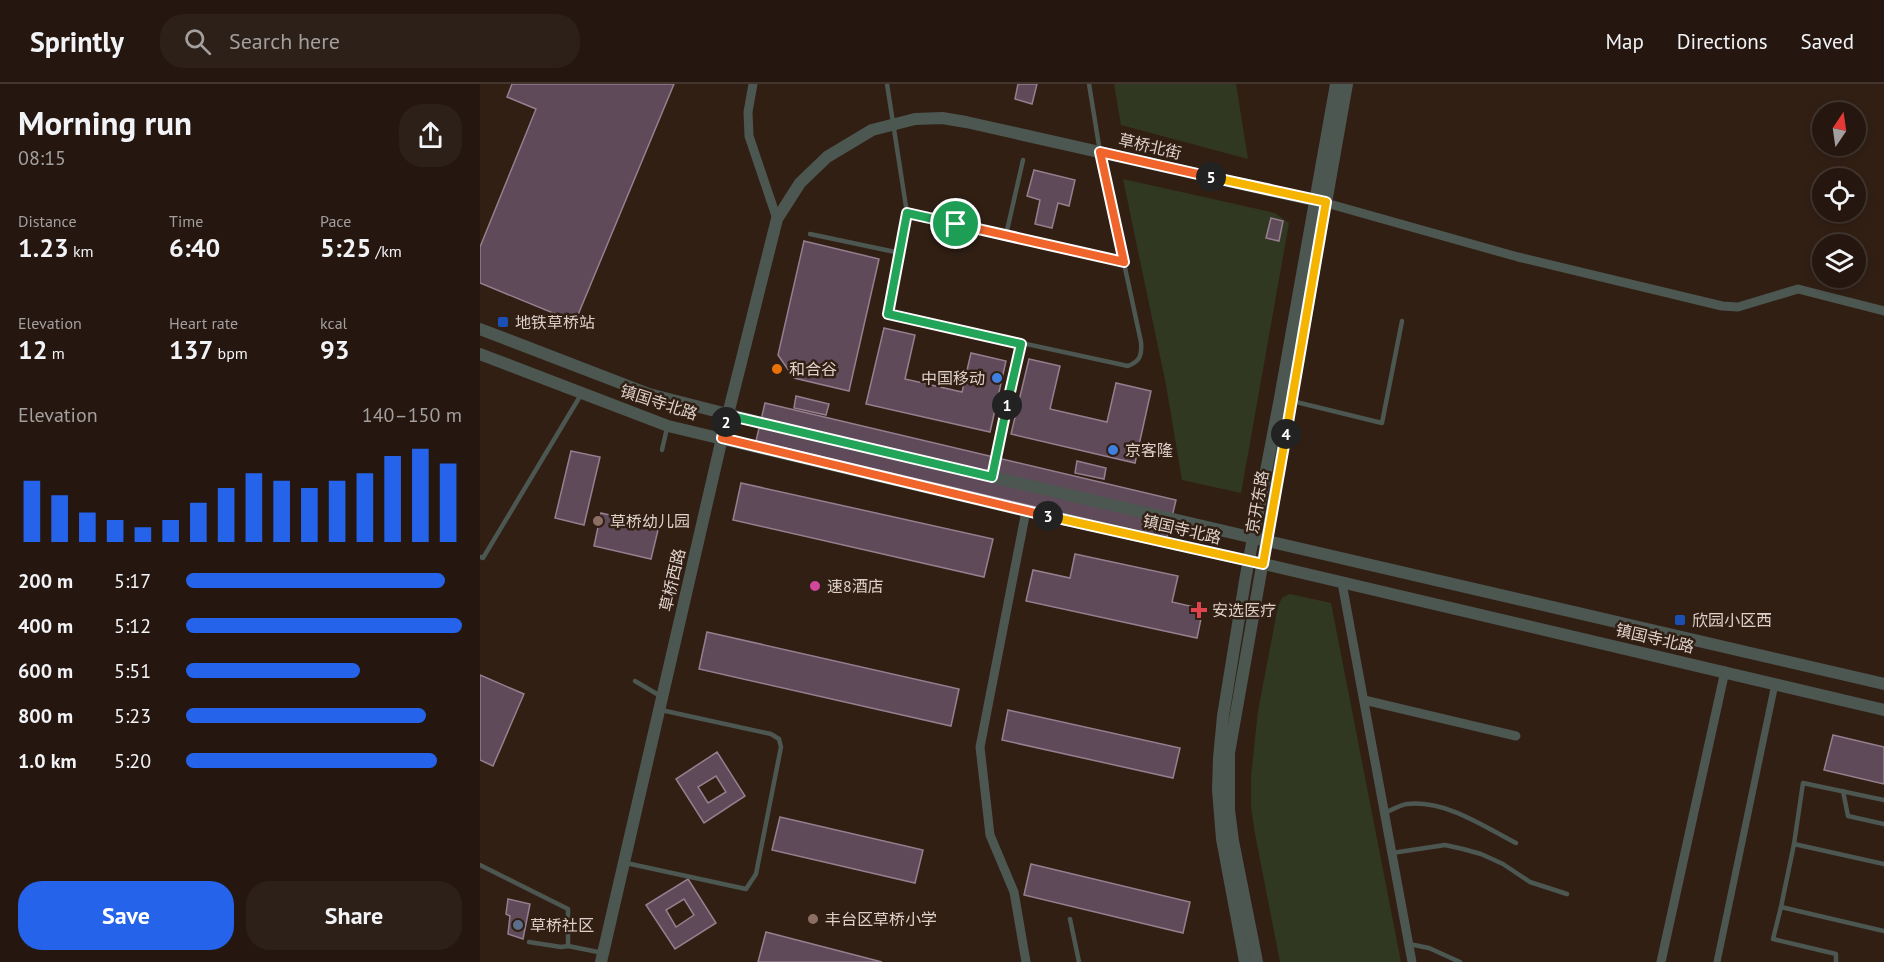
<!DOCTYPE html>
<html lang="en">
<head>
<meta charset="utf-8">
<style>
  :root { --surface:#25170f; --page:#2d2018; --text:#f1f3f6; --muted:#a39f9e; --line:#42362f; --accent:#2563eb }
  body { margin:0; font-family:"PT Sans","Noto Sans SC",sans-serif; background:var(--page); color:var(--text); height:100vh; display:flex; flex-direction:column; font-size:22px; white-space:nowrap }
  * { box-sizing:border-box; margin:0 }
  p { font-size:20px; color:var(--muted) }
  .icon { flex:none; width:33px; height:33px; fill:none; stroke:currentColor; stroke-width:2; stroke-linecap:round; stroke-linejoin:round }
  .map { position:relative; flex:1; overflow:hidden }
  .drawer { display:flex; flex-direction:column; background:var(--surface); width:480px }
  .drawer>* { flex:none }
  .needle { width:39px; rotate:13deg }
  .buttons { position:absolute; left:1332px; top:18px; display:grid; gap:12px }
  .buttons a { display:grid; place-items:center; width:54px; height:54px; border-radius:50%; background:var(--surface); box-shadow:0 3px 9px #0003,0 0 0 2px var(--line); font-size:30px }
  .pin { position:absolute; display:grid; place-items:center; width:51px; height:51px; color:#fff; margin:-26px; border:3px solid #fff; border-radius:50%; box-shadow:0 2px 6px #0007 }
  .km { position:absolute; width:30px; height:30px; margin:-15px; border-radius:50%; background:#222; color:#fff; font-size:16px; line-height:30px; text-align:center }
  .round { display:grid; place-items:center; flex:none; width:63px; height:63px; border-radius:24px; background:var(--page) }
  .headline { display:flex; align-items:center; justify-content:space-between; height:102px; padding:0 18px }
  h1 { font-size:33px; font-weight:700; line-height:45px }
  .figures { display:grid; grid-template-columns:repeat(3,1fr); gap:9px; height:102px; padding:6px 18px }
  .figures div { display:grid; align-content:center }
  .figures b { font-size:26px; font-weight:700 }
  .figures small { font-size:16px; font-weight:400 }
  .figures p { font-size:16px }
  .chart { height:168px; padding:12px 18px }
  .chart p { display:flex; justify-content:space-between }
  .chart svg { width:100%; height:108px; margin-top:6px; stroke:var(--accent); stroke-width:6 }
  .primary-button { display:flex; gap:12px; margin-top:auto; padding:12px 18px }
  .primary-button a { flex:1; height:69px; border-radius:24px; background:var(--accent); color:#fff; font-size:24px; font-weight:700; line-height:69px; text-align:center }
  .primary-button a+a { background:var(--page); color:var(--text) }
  ul { padding:0 18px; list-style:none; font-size:20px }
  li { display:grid; grid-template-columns:96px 72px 1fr; align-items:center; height:45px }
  li i { height:15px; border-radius:8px; background:var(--accent) }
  header { display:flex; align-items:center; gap:36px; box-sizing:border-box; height:84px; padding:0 30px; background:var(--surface); border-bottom:2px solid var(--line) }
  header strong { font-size:28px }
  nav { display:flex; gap:33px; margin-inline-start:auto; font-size:21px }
  .search { width:420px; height:54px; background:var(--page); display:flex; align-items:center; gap:15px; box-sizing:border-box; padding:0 21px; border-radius:24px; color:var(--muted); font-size:22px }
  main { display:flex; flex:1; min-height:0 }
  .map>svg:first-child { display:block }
</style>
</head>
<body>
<header>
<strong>Sprintly</strong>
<div class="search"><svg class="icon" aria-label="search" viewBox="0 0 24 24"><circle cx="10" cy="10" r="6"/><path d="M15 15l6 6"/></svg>Search here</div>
<nav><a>Map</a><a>Directions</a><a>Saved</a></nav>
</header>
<main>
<section class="drawer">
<div class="headline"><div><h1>Morning run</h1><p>08:15</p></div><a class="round"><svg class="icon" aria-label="share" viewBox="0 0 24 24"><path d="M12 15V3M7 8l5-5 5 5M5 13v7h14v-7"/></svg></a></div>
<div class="figures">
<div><p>Distance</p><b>1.23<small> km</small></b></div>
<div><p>Time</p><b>6:40</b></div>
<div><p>Pace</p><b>5:25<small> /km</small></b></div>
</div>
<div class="figures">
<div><p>Elevation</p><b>12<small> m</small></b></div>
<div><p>Heart rate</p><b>137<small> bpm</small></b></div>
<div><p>kcal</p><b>93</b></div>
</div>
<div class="chart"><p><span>Elevation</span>140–150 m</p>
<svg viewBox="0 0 160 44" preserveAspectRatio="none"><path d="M5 44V19M15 44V25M25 44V32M35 44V35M45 44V38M55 44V35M65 44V28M75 44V22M85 44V16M95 44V19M105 44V22M115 44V19M125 44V16M135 44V9M145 44V6M155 44V12"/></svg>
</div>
<ul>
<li><b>200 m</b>5:17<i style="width:94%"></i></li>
<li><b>400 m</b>5:12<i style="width:100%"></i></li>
<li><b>600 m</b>5:51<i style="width:63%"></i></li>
<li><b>800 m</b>5:23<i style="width:87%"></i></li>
<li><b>1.0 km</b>5:20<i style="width:91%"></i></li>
</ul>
<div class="primary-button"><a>Save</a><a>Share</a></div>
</section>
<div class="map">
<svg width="1404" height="878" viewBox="0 0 1404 878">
  <rect width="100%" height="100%" fill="#311f14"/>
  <g fill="#313822">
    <polygon points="634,0 756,0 768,75 641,41"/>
    <polygon points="643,95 795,129 809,139 761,409 702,396 686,301"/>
    <polygon points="810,510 851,519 921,878 800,878 775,750 771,723 771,692 778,627 798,522 802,514"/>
  </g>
  <g fill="#5e4a58" stroke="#957f8f" stroke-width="1.5" fill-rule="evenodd">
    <polygon points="32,0 194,0 95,238 0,199 0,163 56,25 27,13"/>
    <polygon points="538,0 557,0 552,20 535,15"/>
    <polygon points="554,86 595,96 589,122 578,119 572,144 555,140 560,116 547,112"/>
    <polygon points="791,134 803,137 799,157 786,154"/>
    <polygon points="324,157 399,175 369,307 314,294 298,271"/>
    <polygon points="404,244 435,251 425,295 482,308 491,269 526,277 510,348 386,320"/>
    <polygon points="549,275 580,282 570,325 627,338 636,299 671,307 655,379 531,350"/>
    <polygon points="316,312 349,320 346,331 314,324"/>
    <polygon points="285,319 696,416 687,454 276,357"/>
    <polygon points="91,367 120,373 104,441 75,434"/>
    <polygon points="597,377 626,384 624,395 595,389"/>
    <polygon points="261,399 513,455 504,493 253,436"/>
    <polygon points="121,429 179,442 171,475 114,462"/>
    <polygon points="595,470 698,492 692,518 723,525 717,554 546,517 553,486 590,494"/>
    <polygon points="227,548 479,605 471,642 219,585"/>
    <polygon points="0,591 44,610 13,682 0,676"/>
    <polygon points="528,626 700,664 693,694 522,656"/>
    <polygon points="1353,651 1404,663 1404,700 1344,686"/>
    <path d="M237 668 265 712 224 739 196 695ZM236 692 246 708 228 719 218 703Z"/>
    <polygon points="300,733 443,766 435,799 292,766"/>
    <polygon points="551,780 710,818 703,849 544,811"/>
    <path d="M208 795 236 839 195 865 166 821ZM204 815 214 831 196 843 186 826Z"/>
    <polygon points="28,815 50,820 43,855 28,850 30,832 26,830"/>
    <polygon points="286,848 402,878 278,878"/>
  </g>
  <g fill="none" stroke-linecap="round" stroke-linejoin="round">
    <g stroke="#4c5751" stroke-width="4.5">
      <path d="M407 0 427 129 408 230 648 282C661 277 662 270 661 258L620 68 609 0"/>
      <polyline points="427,129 644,178"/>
      <polyline points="330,150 420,169"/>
      <polyline points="526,151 543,76"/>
      <polyline points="812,317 902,339 922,237"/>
      <polyline points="182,366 187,344"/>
      <polyline points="512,392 541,259"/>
      <polyline points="0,473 3,474 102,309"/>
      <polyline points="155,597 182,613"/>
      <polyline points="1363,707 1368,732 1404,740"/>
      <path d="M905 729C912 726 919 721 927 720 966 716 1003 742 1036 759"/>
      <polyline points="1314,760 1323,699 1404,716"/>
      <polyline points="912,769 965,761 983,765 1001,770 1023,780 1050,798 1087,810"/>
      <polyline points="146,779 266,805 276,790 301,663 299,655 291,650 181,626"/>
      <polyline points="0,781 88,825 88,862 123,869"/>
      <polyline points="1301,823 1314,760 1404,780"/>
      <polyline points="590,835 599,878"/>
      <polyline points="49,858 81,863 88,862"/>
      <polyline points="929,860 949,864 980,878"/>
      <polyline points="1356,878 1356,870 1293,855 1301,823 1404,847"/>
    </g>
    <polyline stroke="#4c5751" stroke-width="7" points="1237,878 1295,600"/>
    <g stroke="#4c5751" stroke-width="9">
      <polyline points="273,0 268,28 269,52 297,135"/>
      <polyline points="846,119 1038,173 1242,222 1258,223 1318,205 1404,227"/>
      <polyline points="862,499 932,878"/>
      <polyline points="884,616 1036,652"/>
      <polyline points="546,878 534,808 510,751 500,663 546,427"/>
      <polyline points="1181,878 1245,587"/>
    </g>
    <g stroke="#4c5751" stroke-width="12">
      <polyline points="0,245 169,310 313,347 1404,600"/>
      <polyline points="0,270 188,342 546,427 797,483 1404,626"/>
      <polyline points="121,878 242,354 297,135 320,99 347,73 392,46 435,35 462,34 486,38 846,119"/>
      <polyline points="765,878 742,755 738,706 739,674 743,632 766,491 800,314 856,0"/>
      <polyline points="777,878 753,757 749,726 749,669 867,0"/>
    </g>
  </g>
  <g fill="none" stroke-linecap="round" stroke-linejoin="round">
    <defs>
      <polyline id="split-1" points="476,140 427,129 408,230 541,260 527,321"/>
      <polyline id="split-2" points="246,338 247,331 512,393 527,321"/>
      <polyline id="split-3" points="246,338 242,354 568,432"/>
      <polyline id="split-4" points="568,432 783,480 806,350"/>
      <polyline id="split-5" points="731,93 846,118 806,350"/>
      <polyline id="split-6" points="476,140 644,178 620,68 731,93"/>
    </defs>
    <use href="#split-1" stroke="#fff" stroke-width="12"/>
    <use href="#split-2" stroke="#fff" stroke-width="12"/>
    <use href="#split-3" stroke="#fff" stroke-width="12"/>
    <use href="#split-4" stroke="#fff" stroke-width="12"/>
    <use href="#split-5" stroke="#fff" stroke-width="12"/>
    <use href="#split-6" stroke="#fff" stroke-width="12"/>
    <use href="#split-1" stroke="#22a559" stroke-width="8"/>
    <use href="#split-2" stroke="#22a559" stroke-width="8"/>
    <use href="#split-3" stroke="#f0652b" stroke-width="8"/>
    <use href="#split-4" stroke="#f5b400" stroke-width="8"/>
    <use href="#split-5" stroke="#f5b400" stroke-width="8"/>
    <use href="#split-6" stroke="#f0652b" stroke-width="8"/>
  </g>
  <g fill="#1a4fb4" stroke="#311f14" stroke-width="2">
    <rect x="17" y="232" width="12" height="12" rx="3"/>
    <rect x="1194" y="530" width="12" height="12" rx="3"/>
  </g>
  <circle fill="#e8710a" stroke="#311f14" stroke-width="2" cx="297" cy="285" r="6"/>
  <g fill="#3f7fe0" stroke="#311f14" stroke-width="2">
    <circle cx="517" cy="294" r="6"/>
    <circle cx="633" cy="366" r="6"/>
  </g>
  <g fill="#8d6e63" stroke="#311f14" stroke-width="2">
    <circle cx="118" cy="437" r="6"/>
    <circle cx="333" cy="835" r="6"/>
  </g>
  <circle fill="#d1479c" stroke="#311f14" stroke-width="2" cx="335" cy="502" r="6"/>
  <path fill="#e0444e" stroke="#311f14" stroke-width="2" d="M716 517h6v6h6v6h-6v6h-6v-6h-6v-6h6z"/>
  <circle fill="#5c6f8a" stroke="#311f14" stroke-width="2" cx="38" cy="841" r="6"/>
  <g text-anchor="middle" stroke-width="5" stroke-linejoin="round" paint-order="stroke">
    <g font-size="16" fill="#ded1ca" stroke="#311f14">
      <text transform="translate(670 62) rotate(13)" y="6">草桥北街</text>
      <text transform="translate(179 318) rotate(18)" y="6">镇国寺北路</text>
      <text transform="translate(777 418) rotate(-80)" y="6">京开东路</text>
      <text transform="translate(702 445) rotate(13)" y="6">镇国寺北路</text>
      <text transform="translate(192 496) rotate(-77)" y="6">草桥西路</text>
      <text transform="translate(1175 554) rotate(13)" y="6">镇国寺北路</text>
    </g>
    <g font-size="16" fill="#ded1ca" stroke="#311f14" text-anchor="start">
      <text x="35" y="244">地铁草桥站</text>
      <text x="309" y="291">和合谷</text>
      <text x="505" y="300" text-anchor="end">中国移动</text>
      <text x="645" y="372">京客隆</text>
      <text x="130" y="443">草桥幼儿园</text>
      <text x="347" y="508">速8酒店</text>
      <text x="732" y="532">安选医疗</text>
      <text x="1212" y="542">欣园小区西</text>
      <text x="345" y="841">丰台区草桥小学</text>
      <text x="50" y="847">草桥社区</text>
    </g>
  </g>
</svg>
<div class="buttons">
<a><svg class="needle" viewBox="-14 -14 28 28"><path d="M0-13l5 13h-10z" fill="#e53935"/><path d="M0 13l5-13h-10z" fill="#a39f9e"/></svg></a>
<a><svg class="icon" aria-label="locate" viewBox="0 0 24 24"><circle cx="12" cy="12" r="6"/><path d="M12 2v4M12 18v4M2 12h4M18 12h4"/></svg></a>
<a><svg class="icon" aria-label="layers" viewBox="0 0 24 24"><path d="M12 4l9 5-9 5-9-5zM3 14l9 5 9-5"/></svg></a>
</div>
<div class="pin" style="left:476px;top:140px;background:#1e9e55"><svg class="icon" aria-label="arrive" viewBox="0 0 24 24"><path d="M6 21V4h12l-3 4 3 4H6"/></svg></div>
<b class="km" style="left:527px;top:321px">1</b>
<b class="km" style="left:246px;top:338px">2</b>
<b class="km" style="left:568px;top:432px">3</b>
<b class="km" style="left:806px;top:350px">4</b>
<b class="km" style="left:731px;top:93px">5</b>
</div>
</main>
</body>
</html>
